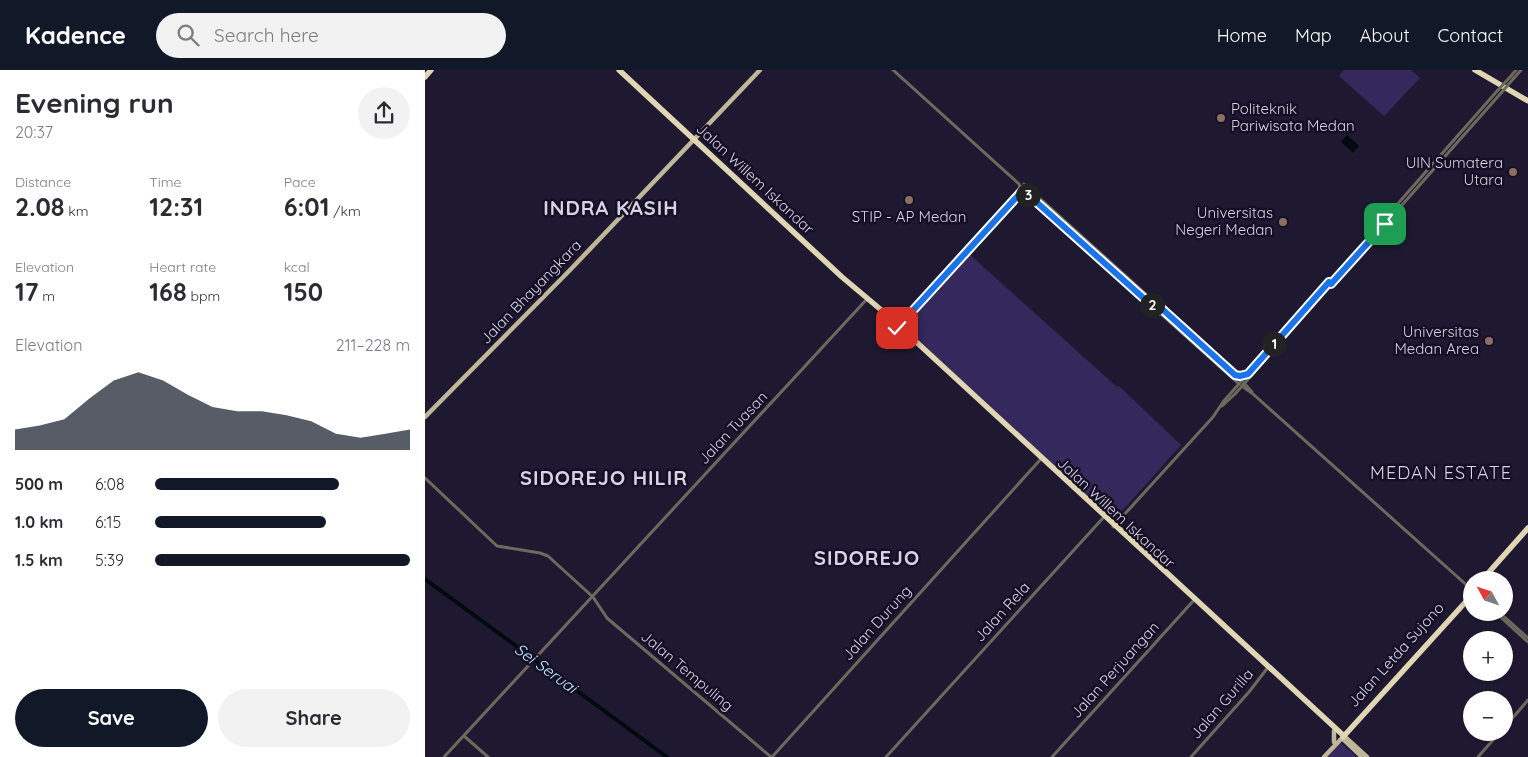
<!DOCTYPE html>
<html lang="en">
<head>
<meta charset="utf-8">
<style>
  :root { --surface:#fff; --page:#f2f2f3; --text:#2b2b33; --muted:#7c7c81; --accent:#111827 }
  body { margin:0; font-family:Quicksand,sans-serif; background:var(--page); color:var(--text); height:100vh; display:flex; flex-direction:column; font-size:19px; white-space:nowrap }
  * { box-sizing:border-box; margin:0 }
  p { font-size:16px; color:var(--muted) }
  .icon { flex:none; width:28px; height:28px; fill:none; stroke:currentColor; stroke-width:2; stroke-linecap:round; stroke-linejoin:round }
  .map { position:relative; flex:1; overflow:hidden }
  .sheet { display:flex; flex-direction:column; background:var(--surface); width:425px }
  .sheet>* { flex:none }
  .needle { width:32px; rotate:310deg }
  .tools { position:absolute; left:1038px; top:501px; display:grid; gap:10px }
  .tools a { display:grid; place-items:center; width:50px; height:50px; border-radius:50%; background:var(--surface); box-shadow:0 1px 4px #0004; font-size:25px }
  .pin { position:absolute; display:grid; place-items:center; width:42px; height:42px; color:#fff; margin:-21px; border-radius:10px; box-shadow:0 2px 8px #0006 }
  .km { position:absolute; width:25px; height:25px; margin:-12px; border-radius:50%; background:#222; color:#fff; font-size:14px; line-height:25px; text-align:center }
  .round { display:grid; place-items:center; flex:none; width:52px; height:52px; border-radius:26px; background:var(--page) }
  .summary { display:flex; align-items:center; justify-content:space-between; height:85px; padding:0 15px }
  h1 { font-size:28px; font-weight:700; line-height:38px }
  .stats { display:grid; grid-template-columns:repeat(3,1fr); gap:8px; height:85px; padding:5px 15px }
  .stats div { display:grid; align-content:center }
  .stats b { font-size:25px; font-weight:700 }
  .stats small { font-size:14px; font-weight:400 }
  .stats p { font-size:14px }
  .chart { height:140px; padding:10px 15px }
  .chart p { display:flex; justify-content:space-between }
  .chart svg { width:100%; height:90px; margin-top:5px; fill:var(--accent); opacity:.7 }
  .cta { display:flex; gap:10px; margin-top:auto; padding:10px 15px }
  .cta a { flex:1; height:58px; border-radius:30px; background:var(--accent); color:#fff; font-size:20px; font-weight:700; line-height:58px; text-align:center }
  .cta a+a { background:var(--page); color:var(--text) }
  ul { padding:0 15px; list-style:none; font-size:16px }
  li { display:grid; grid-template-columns:80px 60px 1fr; align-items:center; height:38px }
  li i { height:12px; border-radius:6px; background:var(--accent) }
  header { display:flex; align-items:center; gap:30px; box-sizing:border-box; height:70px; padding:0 25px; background:var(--accent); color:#fff }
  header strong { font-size:24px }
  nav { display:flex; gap:28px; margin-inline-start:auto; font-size:18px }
  .search { width:350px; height:45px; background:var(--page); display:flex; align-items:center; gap:12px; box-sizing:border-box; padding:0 18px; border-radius:28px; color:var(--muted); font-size:19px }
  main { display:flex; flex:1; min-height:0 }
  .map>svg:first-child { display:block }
</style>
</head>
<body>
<header>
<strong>Kadence</strong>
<div class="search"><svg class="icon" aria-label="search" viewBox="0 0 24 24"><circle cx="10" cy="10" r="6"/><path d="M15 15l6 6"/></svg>Search here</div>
<nav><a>Home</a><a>Map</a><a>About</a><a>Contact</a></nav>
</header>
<main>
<section class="sheet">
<div class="summary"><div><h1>Evening run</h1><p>20:37</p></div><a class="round"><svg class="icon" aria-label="share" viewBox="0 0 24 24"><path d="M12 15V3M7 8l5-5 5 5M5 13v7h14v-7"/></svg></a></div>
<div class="stats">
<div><p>Distance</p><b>2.08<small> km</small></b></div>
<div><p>Time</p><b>12:31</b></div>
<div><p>Pace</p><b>6:01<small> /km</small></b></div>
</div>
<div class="stats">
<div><p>Elevation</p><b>17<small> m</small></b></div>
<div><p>Heart rate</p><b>168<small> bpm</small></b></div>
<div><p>kcal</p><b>150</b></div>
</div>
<div class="chart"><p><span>Elevation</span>211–228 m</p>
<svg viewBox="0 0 160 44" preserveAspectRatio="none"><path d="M0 44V34L10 32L20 29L30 19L40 10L50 6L60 10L70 17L80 23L90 25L100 25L110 27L120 30L130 36L140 38L150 36L160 34V44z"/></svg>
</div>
<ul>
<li><b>500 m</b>6:08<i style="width:72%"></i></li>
<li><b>1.0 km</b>6:15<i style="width:67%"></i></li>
<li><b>1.5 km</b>5:39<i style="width:100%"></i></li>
</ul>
<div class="cta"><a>Save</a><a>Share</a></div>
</section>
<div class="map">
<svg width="1103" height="687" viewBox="0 0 1103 687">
  <rect width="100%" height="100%" fill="#1e1931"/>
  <g fill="#35285c">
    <polygon points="919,0 986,0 995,8 959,46 914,6"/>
    <polygon points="544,184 692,317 694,316 756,375 690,449 686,448 479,257 479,254"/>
    <polygon points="915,672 932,687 901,687"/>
  </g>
  <polygon fill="#010a0f" points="922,65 934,76 928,83 916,72"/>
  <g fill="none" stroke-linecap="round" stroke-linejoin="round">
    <polyline stroke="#010a0f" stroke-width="4" points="0,509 242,687"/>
    <g stroke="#6d695c" stroke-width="3">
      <polyline points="468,0 594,114 595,118 814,314"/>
      <polyline points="1086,6 1091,0"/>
      <polyline points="1089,8 1096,0"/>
      <polyline points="599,114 817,311"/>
      <polyline points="471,254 597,116"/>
      <polyline points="474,256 598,120"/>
      <polyline points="819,313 827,322"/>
      <polyline points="817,316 828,324 1046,519"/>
      <polyline points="797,336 810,324 1076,23"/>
      <polyline points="0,408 72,476 115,483 123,486 168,527 182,548 189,554 346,687"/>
      <polyline points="688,457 788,347 798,332 1073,20"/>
      <polyline points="1070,542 1103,572"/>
      <polyline points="1074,542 1103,568"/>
      <polyline points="1079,658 1103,630"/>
      <polyline points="39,666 63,687"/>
      <polyline points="19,687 442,229"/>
      <polyline points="347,687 615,390"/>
      <polyline points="461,687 678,448"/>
      <polyline points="627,687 770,529"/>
      <polyline points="766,687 824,622 844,596"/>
      <polyline points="1053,687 1075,662"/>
    </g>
    <g stroke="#c0b79b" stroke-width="4.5">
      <polyline points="0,347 146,199 335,0"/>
      <polyline points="919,666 942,687"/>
      <polyline points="909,672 909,661"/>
      <polyline points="899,687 917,668 937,687"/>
    </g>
    <g stroke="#e1d6b4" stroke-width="5.5">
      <polyline points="194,0 417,207 461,244 919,666"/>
      <polyline points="1050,0 1103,31"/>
      <polyline points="0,7 6,0"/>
      <polyline points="1057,510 1103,458"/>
      <polyline points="918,667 1046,526"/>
    </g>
    <g stroke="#6d695c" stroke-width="3">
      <polyline points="1073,20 1086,6"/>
      <polyline points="1076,23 1089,8"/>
    </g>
  </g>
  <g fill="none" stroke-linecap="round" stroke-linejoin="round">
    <defs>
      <polyline id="route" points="472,258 598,120 733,241 736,238 810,305 815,306 823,304 904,212 906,214 960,154"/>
    </defs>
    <use href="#route" stroke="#fff" stroke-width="10"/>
    <use href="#route" stroke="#1a73e8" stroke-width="6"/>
  </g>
  <g fill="#8d6e63" stroke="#150f26" stroke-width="2">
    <circle cx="796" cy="48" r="5"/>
    <circle cx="1088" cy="102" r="5"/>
    <circle cx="484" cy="130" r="5"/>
    <circle cx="858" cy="152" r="5"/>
    <circle cx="1064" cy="271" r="5"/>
  </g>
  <g text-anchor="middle" stroke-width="5" stroke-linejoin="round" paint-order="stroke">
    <g font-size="15" fill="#d5d3e4" stroke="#150f26" text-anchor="end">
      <text x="806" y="44" text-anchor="start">Politeknik<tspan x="806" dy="17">Pariwisata Medan</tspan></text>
      <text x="1078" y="98">UIN Sumatera<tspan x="1078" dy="17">Utara</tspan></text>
      <text x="848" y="148">Universitas<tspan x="848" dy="17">Negeri Medan</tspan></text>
      <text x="484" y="152" text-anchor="middle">STIP - AP Medan</text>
      <text x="1054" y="267">Universitas<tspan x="1054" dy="17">Medan Area</tspan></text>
    </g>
    <g font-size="15" fill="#d5d3e4" stroke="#150f26">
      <text transform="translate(330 109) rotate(43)" y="5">Jalan Willem Iskandar</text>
      <text transform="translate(106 222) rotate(-46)" y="5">Jalan Bhayangkara</text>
      <text transform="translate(308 358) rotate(-47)" y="5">Jalan Tuasan</text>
      <text transform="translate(691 443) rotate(43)" y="5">Jalan Willem Iskandar</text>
      <text transform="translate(577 542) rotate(-48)" y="5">Jalan Rela</text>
      <text transform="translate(452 553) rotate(-48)" y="5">Jalan Durung</text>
      <text transform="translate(971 585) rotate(-48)" y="5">Jalan Letda Sujono</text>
      <text transform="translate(690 600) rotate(-48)" y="5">Jalan Perjuangan</text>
      <text transform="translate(262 601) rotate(40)" y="5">Jalan Tempuling</text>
      <text transform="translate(797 634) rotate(-49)" y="5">Jalan Gurilla</text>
    </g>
    <g font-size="16" font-style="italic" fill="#b9e9fd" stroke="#150f26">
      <text transform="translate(121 598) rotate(36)" y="6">Sei Seruai</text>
    </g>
    <g font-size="18" letter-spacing="1" fill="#d5d3e4" stroke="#150f26">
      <text x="1016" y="409">MEDAN ESTATE</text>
    </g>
    <g font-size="20" font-weight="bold" letter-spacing="1" fill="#d5d3e4" stroke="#150f26">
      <text x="186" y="145">INDRA KASIH</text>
      <text x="179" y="415">SIDOREJO HILIR</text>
      <text x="442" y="495">SIDOREJO</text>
    </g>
  </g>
</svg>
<div class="tools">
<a><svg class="needle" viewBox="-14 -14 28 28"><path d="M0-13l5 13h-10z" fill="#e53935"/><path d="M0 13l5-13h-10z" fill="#7c7c81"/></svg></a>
<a>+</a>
<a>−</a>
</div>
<div class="pin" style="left:960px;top:154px;background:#1e9e55"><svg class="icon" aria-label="arrive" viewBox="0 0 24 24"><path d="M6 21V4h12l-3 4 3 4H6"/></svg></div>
<div class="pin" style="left:472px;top:258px;background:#d93025"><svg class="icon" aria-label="check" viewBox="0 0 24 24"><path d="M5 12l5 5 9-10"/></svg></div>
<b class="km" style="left:849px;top:274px">1</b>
<b class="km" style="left:727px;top:235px">2</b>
<b class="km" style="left:603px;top:125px">3</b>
</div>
</main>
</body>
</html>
